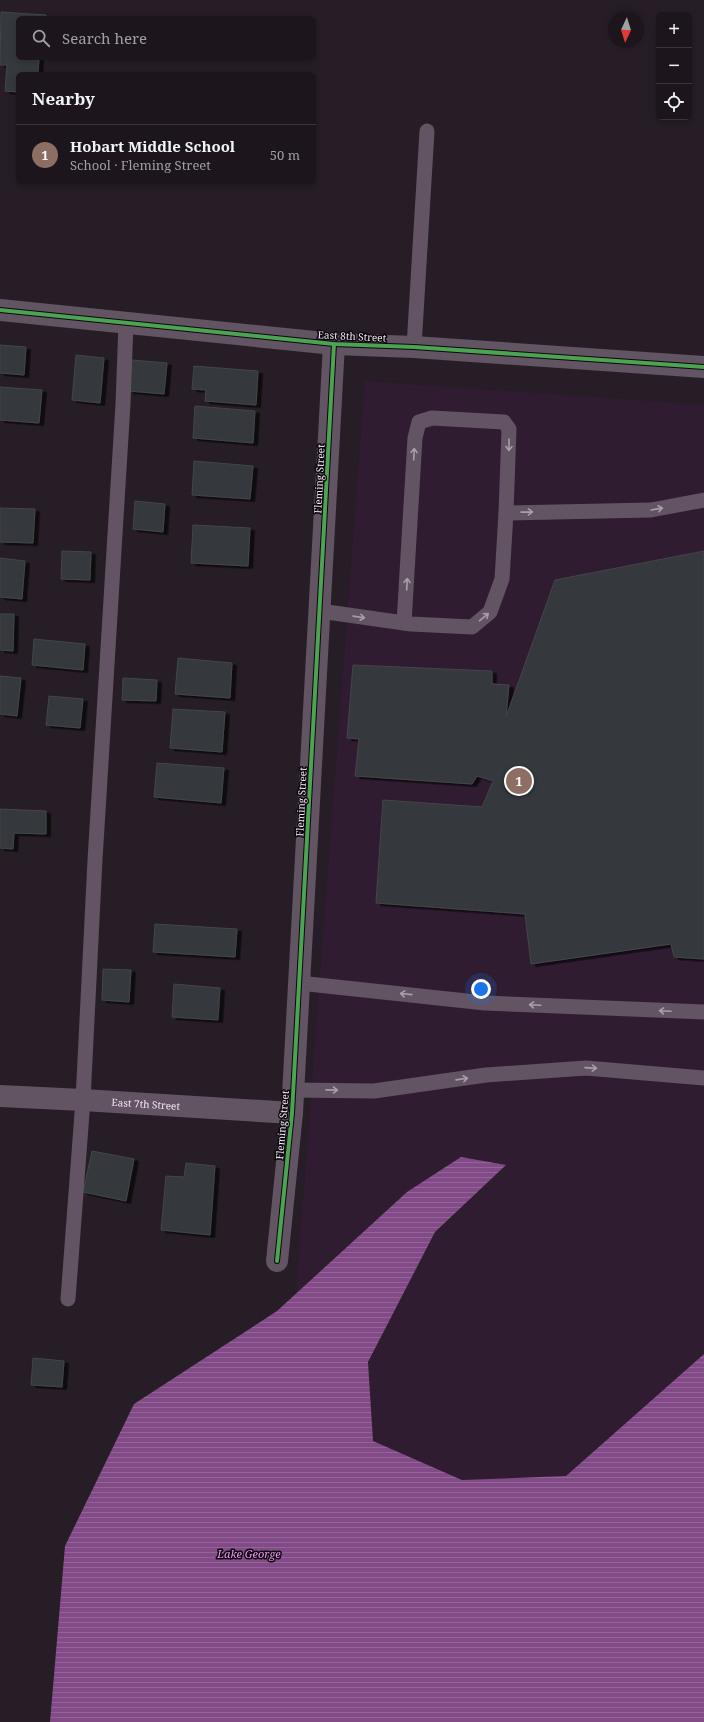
<!DOCTYPE html>
<html lang="en">
<head>
<meta charset="utf-8">
<style>
	:root { --surface:#1c161c; --page:#292329; --text:#f1f3f6; --muted:#a09fa3; --line:#3a353b; --accent:#2563eb }
	body { margin:0; font-family:"Noto Serif",serif; background:var(--page); color:var(--text) }
	.controls { position:absolute; right:12px; top:12px; display:grid; overflow:hidden; border-radius:6px; box-shadow:0 2px 6px #0003 }
	.controls button { width:36px; height:36px; display:grid; place-items:center; padding:0; border:0; border-bottom:1px solid var(--line); background:var(--surface); color:var(--text); font:20px sans-serif }
	.compass { position:absolute; left:608px; top:12px; width:36px; height:36px; border-radius:50%; background:var(--surface); box-shadow:0 2px 6px #0003; rotate:184deg }
	.you { position:absolute; left:481px; top:989px; width:14px; height:14px; margin:-10px; border:3px solid #fff; border-radius:50%; background:#1a73e8; box-shadow:0 0 0 6px #1a73e833 }
	.badge { display:grid; place-items:center; width:26px; height:26px; border-radius:50%; background:var(--accent); color:#fff; font-size:13px; font-weight:700 }
	.pin { position:absolute; translate:-50% -50%; border:2px solid #fff; box-shadow:0 1px 4px #0006 }
	.list { margin:0; padding:0; list-style:none }
	h2 { display:flex; justify-content:space-between; align-items:center; height:52px; margin:0; padding:0 16px; font-size:17px }
	h2 small { font-size:13px; font-weight:400; color:var(--muted) }
	.list li { display:grid; grid-template-columns:26px 1fr auto; gap:12px; align-items:center; box-sizing:border-box; height:60px; padding:0 16px; border-top:1px solid var(--line) }
	.list b { display:block; font-size:15px; white-space:nowrap }
	.list p { margin:0; font-size:13px; white-space:nowrap; color:var(--muted) }
	.list em { font-size:13px; font-style:normal; color:var(--muted) }
	.icon { flex:none; width:22px; height:22px; fill:none; stroke:currentColor; stroke-width:2; stroke-linecap:round; stroke-linejoin:round }
	.map { position:relative; flex:none; width:704px; height:1722px; overflow:hidden }
	.search { position:absolute; background:var(--surface); box-shadow:0 2px 6px #0003; left:16px; top:16px; width:300px; height:44px; display:flex; align-items:center; gap:10px; box-sizing:border-box; padding:0 14px; border-radius:6px; color:var(--muted); font-size:15px }
	.panel { position:absolute; background:var(--surface); box-shadow:0 2px 6px #0003; left:16px; top:72px; width:300px; height:112px; border-radius:6px }
	.map>svg:first-child { display:block }
</style>
</head>
<body>
<div class="map">
<svg width="704" height="1722" viewBox="0 0 704 1722">
	<defs>
		<pattern id="water-rules" width="6" height="5" patternUnits="userSpaceOnUse"><rect width="6" height="5" fill="#824a86"/><path d="M0 2.5h6" fill="none" stroke="#946498"/></pattern>
		<filter id="shadow"><feDropShadow dx="4.5" dy="2.5" stdDeviation="0" flood-color="#0009"/></filter>
	</defs>
	<rect width="100%" height="100%" fill="#261d26"/>
	<path fill="#301c30" d="M 365,381 L 704,405 L 704,1354 L 566,1476 L 462,1480 L 373,1441 L 368,1362 L 435,1232 L 506,1166 L 407,1192 L 296,1294 Z"/>
	<path fill="url(#water-rules)" d="M 461,1157 L 506,1165 L 435,1232 L 368,1362 L 373,1441 L 462,1480 L 566,1476 L 704,1354 L 704,1722 L 50,1722 L 65,1546 L 134,1404 L 277,1311 L 407,1192 Z"/>
	<g fill="#34373c" stroke="#434649" filter="url(#shadow)">
		<path d="M 1,12 L 46,15 L 46,18 L 18,18 L 18,58 L 39,58 L 38,74 L 18,74 L 18,92 L 5,91 L 7,65 L 0,65 Z"/>
		<path d="M 0,345 L 26,347 L 24,375 L 0,373 Z"/>
		<path d="M 76,355 L 104,358 L 100,403 L 72,400 Z"/>
		<path d="M 132,360 L 167,363 L 164,394 L 129,391 Z"/>
		<path d="M 194,366 L 258,371 L 256,405 L 205,401 L 206,390 L 192,389 Z"/>
		<path d="M 0,387 L 42,390 L 39,423 L 0,420 Z"/>
		<path d="M 195,406 L 255,411 L 253,443 L 193,438 Z"/>
		<path d="M 194,461 L 253,466 L 250,499 L 192,495 Z"/>
		<path d="M 135,501 L 165,504 L 163,532 L 133,529 Z"/>
		<path d="M 0,508 L 35,509 L 33,543 L 0,542 Z"/>
		<path d="M 193,525 L 250,528 L 248,566 L 191,563 Z"/>
		<path d="M 62,551 L 91,552 L 90,580 L 61,579 Z"/>
		<path d="M 704,551 L 704,959 L 674,957 L 671,944 L 531,964 L 525,914 L 376,903 L 383,800 L 482,807 L 493,781 L 477,776 L 472,784 L 355,776 L 359,739 L 347,738 L 353,665 L 492,671 L 492,684 L 509,685 L 506,717 L 555,580 Z"/>
		<path d="M 0,558 L 25,561 L 22,599 L 0,597 Z"/>
		<path d="M 0,614 L 14,614 L 13,651 L 0,650 Z"/>
		<path d="M 34,639 L 85,644 L 83,670 L 32,665 Z"/>
		<path d="M 178,658 L 232,663 L 230,698 L 175,694 Z"/>
		<path d="M 0,676 L 21,678 L 17,716 L 0,714 Z"/>
		<path d="M 123,678 L 157,680 L 156,701 L 122,700 Z"/>
		<path d="M 49,696 L 83,699 L 80,728 L 46,725 Z"/>
		<path d="M 173,709 L 225,712 L 222,752 L 170,748 Z"/>
		<path d="M 157,763 L 224,768 L 221,803 L 154,797 Z"/>
		<path d="M 0,809 L 46,811 L 46,834 L 14,833 L 13,849 L 0,848 Z"/>
		<path d="M 155,924 L 237,929 L 235,957 L 153,952 Z"/>
		<path d="M 103,969 L 131,970 L 129,1002 L 102,1000 Z"/>
		<path d="M 174,984 L 220,988 L 218,1020 L 172,1017 Z"/>
		<path d="M 92,1151 L 134,1159 L 126,1201 L 83,1192 Z"/>
		<path d="M 186,1163 L 215,1166 L 210,1235 L 161,1230 L 166,1176 L 184,1177 Z"/>
		<path d="M 33,1358 L 64,1361 L 62,1387 L 31,1385 Z"/>
	</g>
	<g fill="none" stroke-linecap="round" stroke-linejoin="round">
		<g stroke="#625462" stroke-width="15">
			<path d="M 414,347 L 427,131"/>
			<path d="M 320,611 L 411,624 L 472,627 L 490,612 L 502,579 L 506,513 L 651,510 L 704,500"/>
			<path d="M 404,623 L 415,438 L 419,422 L 432,418 L 504,422 L 509,429 L 506,513"/>
			<path d="M 299,983 L 485,1003 L 704,1012"/>
			<path d="M 293,1090 L 374,1091 L 486,1075 L 586,1068 L 704,1078"/>
			<path d="M 68,1299 L 83,1100 L 95,860 L 123,404 L 126,323"/>
		</g>
		<g stroke="#625462" stroke-width="22">
			<path d="M 0,310 L 334,344 L 414,347 L 704,367"/>
			<path id="s1" d="M 0,1096 L 83,1100 L 292,1113"/>
			<path d="M 277,1261 L 292,1113 L 334,344"/>
		</g>
		<defs>
			<g id="cycleway">
				<path d="M 0,310 L 334,344 L 414,347 L 704,367"/>
				<path d="M 277,1261 L 292,1113 L 334,344"/>
			</g>
		</defs>
		<use href="#cycleway" stroke="#0d070e" stroke-width="6"/>
		<use href="#cycleway" stroke="#4ca352" stroke-width="4"/>
	</g>
	<defs><path id="oneway-shaft" d="M-6 0H5M1.5-3L5.5 0L1.5 3" fill="none" stroke-width="1.6" stroke-linecap="round" stroke-linejoin="round"/></defs>
	<g stroke="#aa9eaa">
		<use href="#oneway-shaft" transform="translate(509 445) rotate(91)"/>
		<use href="#oneway-shaft" transform="translate(414 454) rotate(-87)"/>
		<use href="#oneway-shaft" transform="translate(657 509) rotate(-10)"/>
		<use href="#oneway-shaft" transform="translate(527 512) rotate(-1)"/>
		<use href="#oneway-shaft" transform="translate(407 584) rotate(-87)"/>
		<use href="#oneway-shaft" transform="translate(359 617) rotate(8)"/>
		<use href="#oneway-shaft" transform="translate(484 617) rotate(-39)"/>
		<use href="#oneway-shaft" transform="translate(406 994) rotate(-174)"/>
		<use href="#oneway-shaft" transform="translate(535 1005) rotate(-177)"/>
		<use href="#oneway-shaft" transform="translate(665 1011) rotate(-177)"/>
		<use href="#oneway-shaft" transform="translate(591 1068) rotate(4)"/>
		<use href="#oneway-shaft" transform="translate(462 1079) rotate(-8)"/>
		<use href="#oneway-shaft" transform="translate(332 1090) rotate(1)"/>
	</g>
	<g text-anchor="middle" stroke-width="3" stroke-linejoin="round" paint-order="stroke">
		<g font-size="10" fill="#f3e7f3" stroke="#0d070e">
			<text transform="translate(352 336) rotate(3)" y="4">East 8th Street</text>
			<text transform="translate(319 479) rotate(-87)" y="4">Fleming Street</text>
			<text transform="translate(301 802) rotate(-87)" y="4">Fleming Street</text>
			<text dy="4" stroke="none"><textPath href="#s1" startOffset="146">East 7th Street</textPath></text>
			<text transform="translate(282 1125) rotate(-85)" y="4">Fleming Street</text>
		</g>
		<g font-size="11" font-style="italic" fill="#ee9af3" stroke="#0d070e">
			<text x="249" y="1558">Lake George</text>
		</g>
	</g>
</svg>
<div class="controls">
<button>+</button>
<button>−</button>
<button><svg class="icon" aria-label="locate" viewBox="0 0 24 24"><circle cx="12" cy="12" r="6"/><path d="M12 2v4M12 18v4M2 12h4M18 12h4"/></svg></button>
</div>
<svg class="compass" viewBox="-18 -18 36 36"><path d="M0-13l5 13h-10z" fill="#e53935"/><path d="M0 13l5-13h-10z" fill="#a09fa3"/></svg>
<div class="you"></div>
<div class="pin badge" style="left:519px;top:781px;background:#8d6e63">1</div>
<div class="search"><svg class="icon" aria-label="search" viewBox="0 0 24 24"><circle cx="10" cy="10" r="6"/><path d="M15 15l6 6"/></svg>Search here</div>
<section class="panel">
<h2>Nearby<small></small></h2>
<ul class="list">
<li><span class="badge" style="background:#8d6e63">1</span><div><b>Hobart Middle School</b><p>School · Fleming Street</p></div><em>50 m</em></li>
</ul>
</section>
</div>
</body>
</html>
